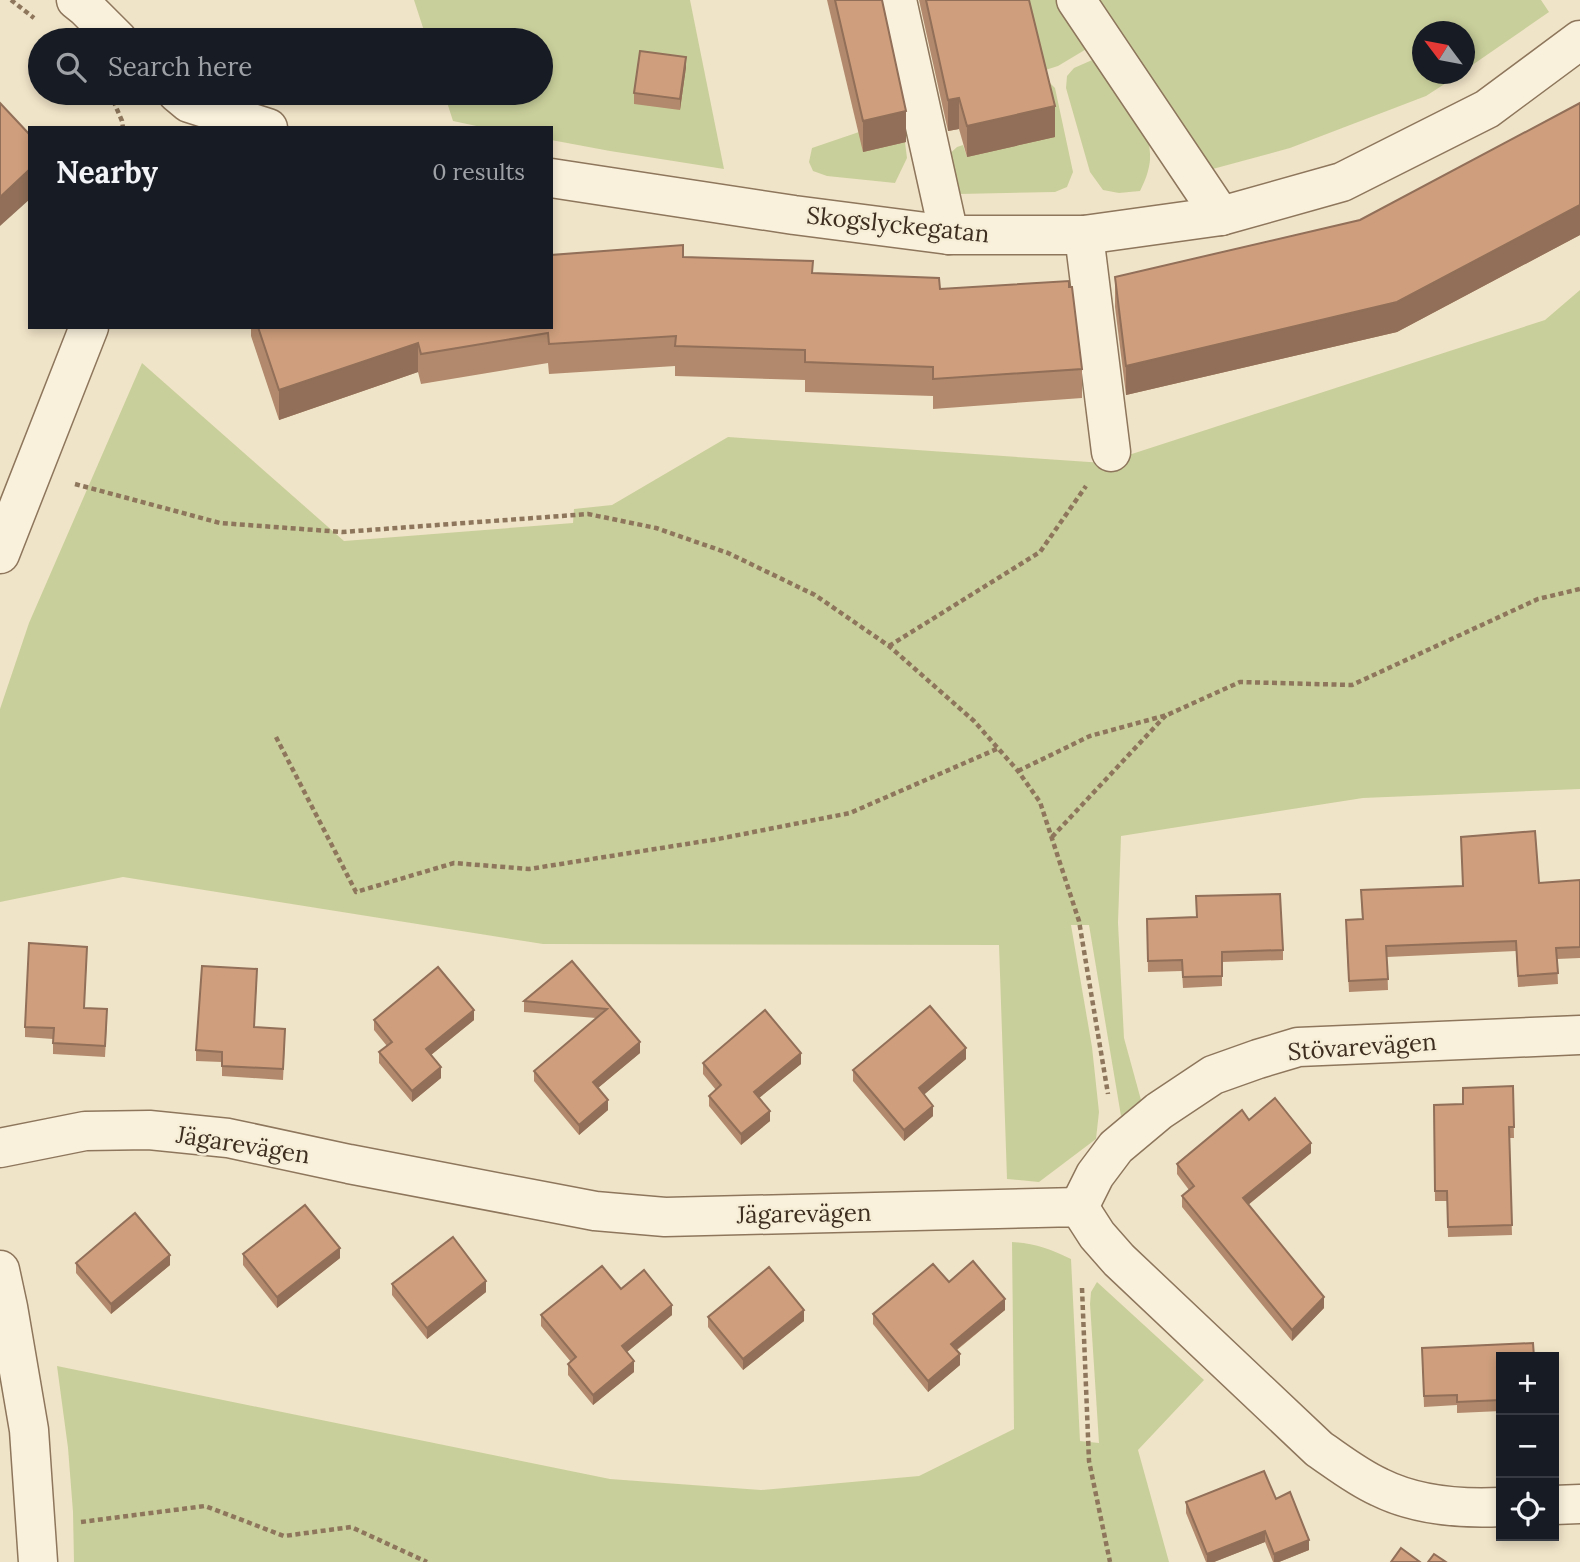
<!DOCTYPE html>
<html lang="en">
<head>
<meta charset="utf-8">
<style>
	:root { --surface:#171b24; --page:#242831; --text:#f1f3f6; --muted:#9ea1a6; --line:#363941 }
	body { margin:0; font-family:Lora,serif; background:var(--page); color:var(--text) }
	.controls { position:absolute; right:21px; bottom:21px; display:grid; overflow:hidden; border-radius:0px; box-shadow:0 4px 10px #0003 }
	.controls button { width:63px; height:63px; display:grid; place-items:center; padding:0; border:0; border-bottom:2px solid var(--line); background:var(--surface); color:var(--text); font:35px sans-serif }
	.compass { position:absolute; left:1412px; top:21px; width:63px; height:63px; border-radius:50%; background:var(--surface); box-shadow:0 4px 10px #0003; rotate:302deg }
	.list { margin:0; padding:0; list-style:none }
	h2 { display:flex; justify-content:space-between; align-items:center; height:91px; margin:0; padding:0 28px; font-size:30px }
	h2 small { font-size:23px; font-weight:400; color:var(--muted) }
	.icon { flex:none; width:38px; height:38px; fill:none; stroke:currentColor; stroke-width:2; stroke-linecap:round; stroke-linejoin:round }
	.map { position:relative; flex:none; width:1580px; height:1562px; overflow:hidden }
	.search { position:absolute; background:var(--surface); box-shadow:0 4px 10px #0003; left:28px; top:28px; width:525px; height:77px; display:flex; align-items:center; gap:18px; box-sizing:border-box; padding:0 24px; border-radius:38px; color:var(--muted); font-size:26px }
	.panel { position:absolute; background:var(--surface); box-shadow:0 4px 10px #0003; left:28px; top:126px; width:525px; height:203px; border-radius:0px }
	.map>svg:first-child { display:block }
</style>
</head>
<body>
<div class="map">
<svg width="1580" height="1562" viewBox="0 0 1580 1562">
	<rect width="100%" height="100%" fill="#f0e4c8"/>
	<g fill="#c9cf9b">
		<path d="M 414,0 L 690,0 L 724,169 L 610,151 L 551,140 L 551,128 L 486,128 L 453,121 L 444,93 L 541,93 L 541,40 L 427,40 Z"/>
		<path d="M 1022,0 L 1072,0 L 1093,45 L 1058,66 L 1039,72 Z"/>
		<path d="M 1095,0 L 1541,0 L 1549,12 L 1465,70 L 1464,32 L 1422,32 L 1422,74 L 1460,74 L 1426,96 L 1290,148 L 1209,170 Z"/>
		<path d="M 1108,53 C 1122,81 1153,129 1150,160 C 1149,171 1145,181 1140,191 L 1119,193 L 1103,190 L 1090,172 L 1066,88 L 1067,76 L 1074,68 Z"/>
		<path d="M 1050,83 L 1055,88 L 1073,172 L 1067,187 L 1055,192 L 959,194 L 943,160 L 957,147 L 963,145 L 967,157 L 1042,85 Z"/>
		<path d="M 859,132 L 905,142 L 907,158 L 895,183 L 827,176 L 813,171 L 809,162 L 812,148 Z"/>
		<path d="M 1580,290 L 1580,789 L 1363,798 L 1121,836 L 1118,923 L 1124,1038 L 1141,1100 L 1121,1116 L 1089,925 L 1071,925 L 1092,1047 L 1099,1112 L 1096,1139 L 1039,1182 L 1007,1179 L 999,945 L 543,944 L 123,877 L 0,902 L 0,709 L 29,623 L 142,363 L 344,541 L 573,523 L 574,509 L 612,505 L 728,437 L 1104,463 L 1545,320 Z"/>
		<path d="M 1012,1242 C 1034,1243 1051,1249 1071,1259 L 1080,1441 L 1099,1443 L 1090,1304 L 1091,1292 L 1097,1282 L 1204,1380 L 1138,1450 L 1169,1562 L 74,1562 L 73,1512 L 68,1448 L 57,1366 L 610,1479 L 761,1490 L 919,1476 L 1014,1429 Z"/>
	</g>
	<g fill="none" stroke-linecap="round" stroke-linejoin="round">
		<defs>
			<g id="minor">
				<path d="M 76,0 L 86,8 L 118,40"/>
				<path d="M 897,0 L 949,235"/>
				<path d="M 1076,0 L 1221,216"/>
				<path d="M 177,93 L 189,103 L 268,128"/>
				<path d="M 551,178 L 794,215 L 949,235 L 1084,235 L 1221,216 L 1342,182 L 1487,109 L 1580,40"/>
				<path d="M 1084,235 L 1111,452"/>
				<path d="M 0,554 L 89,327"/>
				<path d="M 0,1148 L 85,1131 L 149,1130 L 228,1138 L 349,1164 L 595,1211 L 665,1217 L 1079,1207 L 1097,1235 L 1119,1260 L 1319,1449 C 1338,1462 1357,1477 1379,1487 C 1417,1506 1460,1509 1501,1507"/>
				<path d="M 1079,1207 L 1095,1175 L 1116,1147 L 1159,1111 L 1213,1075 L 1258,1059 L 1298,1047 L 1580,1035"/>
				<path d="M 0,1270 L 8,1307 L 29,1430 L 38,1562"/>
				<path d="M 1554,1505 L 1580,1504"/>
			</g>
		</defs>
		<use href="#minor" stroke="#8d765c" stroke-width="41"/>
		<g stroke="#8d765c" stroke-width="4.5" stroke-dasharray="5 3.5" stroke-linecap="butt">
			<path d="M 11,0 L 34,18"/>
			<path d="M 110,93 L 122,121 L 123,128"/>
			<path d="M 75,484 L 220,523 L 342,532 L 588,514 L 656,528 L 728,553 L 815,595 L 889,646 L 974,721 L 1018,771 L 1040,802 L 1079,921 L 1108,1094"/>
			<path d="M 889,646 L 1040,552 L 1086,486"/>
			<path d="M 276,737 L 356,892 L 454,863 L 529,869 L 718,839 L 850,813 L 999,748"/>
			<path d="M 1018,771 L 1090,736 L 1167,715 L 1240,682 L 1352,685 L 1538,599 L 1580,589"/>
			<path d="M 1052,837 L 1166,715"/>
			<path d="M 1082,1288 L 1089,1461 L 1110,1562"/>
			<path d="M 81,1522 L 205,1506 L 284,1536 L 351,1527 L 427,1562"/>
		</g>
		<use href="#minor" stroke="#faf1dc" stroke-width="38"/>
	</g>
	<g fill="#b2896c">
		<path d="M 827,0 L 882,0 L 906,142 L 863,152 Z"/>
		<path d="M 919,0 L 1029,0 L 1055,137 L 967,157 L 959,129 L 948,131 Z"/>
		<path d="M 686,67 L 680,110 L 634,104 L 634,93 Z"/>
		<path d="M 1580,103 L 1580,235 L 1397,332 L 1126,395 L 1115,307 L 1115,277 L 1360,220 Z"/>
		<path d="M 683,257 L 940,289 L 1069,287 L 1082,369 L 1082,398 L 933,409 L 933,396 L 805,392 L 805,380 L 675,376 L 675,366 L 549,374 L 548,363 L 421,384 L 418,372 L 279,420 L 251,336 L 251,327 L 551,327 Z"/>
		<path d="M 1580,880 L 1580,958 L 1557,959 L 1558,984 L 1518,987 L 1516,951 L 1387,957 L 1388,990 L 1349,992 L 1346,930 L 1362,919 L 1361,890 L 1539,883 Z"/>
		<path d="M 1147,919 L 1283,950 L 1283,960 L 1222,962 L 1222,986 L 1183,988 L 1182,971 L 1148,972 Z"/>
		<path d="M 87,957 L 84,1008 L 107,1019 L 105,1057 L 53,1054 L 53,1039 L 25,1037 L 25,1027 Z"/>
		<path d="M 572,961 L 640,1053 L 598,1088 L 608,1110 L 579,1135 L 534,1081 L 534,1071 L 596,1018 L 524,1012 L 524,1001 Z"/>
		<path d="M 257,980 L 254,1027 L 285,1039 L 283,1080 L 222,1076 L 222,1062 L 196,1061 L 196,1050 Z"/>
		<path d="M 374,1020 L 474,1020 L 431,1055 L 441,1078 L 412,1102 L 379,1063 L 379,1052 L 387,1046 L 374,1030 Z"/>
		<path d="M 966,1059 L 924,1094 L 933,1116 L 904,1141 L 853,1081 L 853,1070 Z"/>
		<path d="M 703,1063 L 801,1064 L 759,1098 L 770,1121 L 741,1145 L 709,1106 L 709,1096 L 716,1090 L 703,1074 Z"/>
		<path d="M 1513,1086 L 1514,1138 L 1509,1138 L 1512,1235 L 1448,1237 L 1447,1201 L 1435,1201 L 1434,1105 L 1463,1104 Z"/>
		<path d="M 1249,1120 L 1311,1153 L 1248,1205 L 1324,1308 L 1292,1341 L 1182,1207 L 1182,1196 L 1189,1190 L 1177,1174 L 1177,1164 Z"/>
		<path d="M 243,1254 L 340,1258 L 277,1308 L 243,1265 Z"/>
		<path d="M 76,1263 L 170,1265 L 111,1314 L 76,1273 Z"/>
		<path d="M 949,1282 L 1005,1310 L 957,1350 L 960,1365 L 928,1392 L 873,1324 L 873,1314 Z"/>
		<path d="M 392,1284 L 486,1292 L 427,1339 L 392,1295 Z"/>
		<path d="M 621,1289 L 672,1315 L 627,1352 L 634,1372 L 593,1405 L 568,1375 L 568,1364 L 571,1362 L 541,1326 L 541,1315 Z"/>
		<path d="M 708,1317 L 804,1321 L 743,1370 L 708,1327 Z"/>
		<path d="M 1422,1348 L 1501,1357 L 1501,1411 L 1457,1413 L 1457,1405 L 1424,1407 Z"/>
		<path d="M 1186,1502 L 1309,1550 L 1279,1562 L 1273,1562 L 1265,1542 L 1214,1562 L 1206,1562 L 1186,1513 Z"/>
	</g>
	<g fill="#916f58">
		<path d="M 686,57 L 686,67 L 680,110 L 680,99 Z"/>
		<path d="M 959,98 L 959,129 L 948,131 L 948,100 Z"/>
		<path d="M 1055,106 L 1055,137 L 967,157 L 967,126 Z"/>
		<path d="M 906,111 L 906,142 L 863,152 L 863,121 Z"/>
		<path d="M 30,169 L 30,199 L 0,226 L 0,197 Z"/>
		<path d="M 1580,205 L 1580,235 L 1397,332 L 1126,395 L 1126,366 Z"/>
		<path d="M 418,343 L 418,372 L 279,420 L 279,390 Z"/>
		<path d="M 474,1010 L 474,1020 L 426,1059 L 426,1049 Z"/>
		<path d="M 640,1042 L 640,1053 L 593,1092 L 593,1082 Z"/>
		<path d="M 966,1048 L 966,1059 L 919,1099 L 919,1088 Z"/>
		<path d="M 801,1053 L 801,1064 L 754,1102 L 754,1092 Z"/>
		<path d="M 441,1067 L 441,1078 L 412,1102 L 412,1091 Z"/>
		<path d="M 608,1100 L 608,1110 L 579,1135 L 579,1125 Z"/>
		<path d="M 933,1106 L 933,1116 L 904,1141 L 904,1130 Z"/>
		<path d="M 770,1111 L 770,1121 L 741,1145 L 741,1134 Z"/>
		<path d="M 1311,1143 L 1311,1153 L 1243,1209 L 1243,1198 Z"/>
		<path d="M 340,1248 L 340,1258 L 277,1308 L 277,1297 Z"/>
		<path d="M 170,1255 L 170,1265 L 111,1314 L 111,1304 Z"/>
		<path d="M 486,1281 L 486,1292 L 427,1339 L 427,1328 Z"/>
		<path d="M 1324,1297 L 1324,1308 L 1292,1341 L 1292,1330 Z"/>
		<path d="M 1005,1299 L 1005,1310 L 951,1354 L 951,1344 Z"/>
		<path d="M 672,1305 L 672,1315 L 622,1356 L 622,1346 Z"/>
		<path d="M 804,1310 L 804,1321 L 743,1370 L 743,1359 Z"/>
		<path d="M 960,1354 L 960,1365 L 928,1392 L 928,1381 Z"/>
		<path d="M 634,1361 L 634,1372 L 593,1405 L 593,1395 Z"/>
		<path d="M 1265,1531 L 1265,1542 L 1214,1562 L 1207,1562 L 1207,1554 Z"/>
		<path d="M 1309,1540 L 1309,1550 L 1279,1562 L 1274,1562 L 1274,1554 Z"/>
	</g>
	<g fill="#cf9f7d" stroke="#916f58" stroke-width="2">
		<path d="M 835,0 L 882,0 L 906,111 L 863,121 Z"/>
		<path d="M 926,0 L 1029,0 L 1055,106 L 967,126 L 959,98 L 948,100 Z"/>
		<path d="M 640,51 L 686,57 L 680,99 L 634,93 Z"/>
		<path d="M 0,103 L 30,135 L 30,169 L 0,197 Z"/>
		<path d="M 1580,103 L 1580,205 L 1397,302 L 1126,366 L 1115,277 L 1360,220 Z"/>
		<path d="M 683,245 L 683,257 L 813,261 L 812,273 L 939,278 L 940,289 L 1069,281 L 1069,287 L 1072,287 L 1082,369 L 933,379 L 933,367 L 805,362 L 805,350 L 675,346 L 676,336 L 549,344 L 548,333 L 421,354 L 418,343 L 279,390 L 258,327 L 551,327 L 551,255 Z"/>
		<path d="M 1535,831 L 1539,883 L 1580,880 L 1580,947 L 1556,948 L 1558,973 L 1518,976 L 1516,941 L 1386,946 L 1388,979 L 1349,981 L 1346,920 L 1363,919 L 1361,890 L 1463,886 L 1461,837 Z"/>
		<path d="M 1280,894 L 1283,950 L 1222,952 L 1222,976 L 1183,977 L 1182,960 L 1148,961 L 1147,919 L 1197,917 L 1196,896 Z"/>
		<path d="M 29,943 L 87,947 L 84,1008 L 107,1009 L 105,1046 L 53,1043 L 54,1028 L 25,1027 Z"/>
		<path d="M 572,961 L 640,1042 L 593,1082 L 608,1100 L 579,1125 L 534,1071 L 607,1009 L 524,1001 Z"/>
		<path d="M 202,966 L 257,969 L 254,1027 L 285,1029 L 283,1069 L 222,1066 L 222,1052 L 196,1050 Z"/>
		<path d="M 438,967 L 474,1010 L 426,1049 L 441,1067 L 412,1091 L 379,1052 L 392,1042 L 374,1020 Z"/>
		<path d="M 930,1006 L 966,1048 L 919,1088 L 933,1106 L 904,1130 L 853,1070 Z"/>
		<path d="M 765,1010 L 801,1053 L 754,1092 L 770,1111 L 741,1134 L 709,1096 L 721,1085 L 703,1063 Z"/>
		<path d="M 1513,1086 L 1514,1127 L 1509,1127 L 1512,1225 L 1448,1227 L 1447,1191 L 1435,1191 L 1434,1105 L 1463,1104 L 1463,1088 Z"/>
		<path d="M 1275,1098 L 1311,1143 L 1243,1198 L 1324,1297 L 1292,1330 L 1182,1196 L 1194,1186 L 1177,1164 L 1242,1110 L 1249,1120 Z"/>
		<path d="M 305,1205 L 340,1248 L 277,1297 L 243,1254 Z"/>
		<path d="M 135,1213 L 170,1255 L 111,1304 L 76,1263 Z"/>
		<path d="M 453,1237 L 486,1281 L 427,1328 L 392,1284 Z"/>
		<path d="M 973,1261 L 1005,1299 L 951,1344 L 960,1354 L 928,1381 L 873,1314 L 933,1264 L 949,1282 Z"/>
		<path d="M 602,1266 L 621,1289 L 644,1270 L 672,1305 L 622,1346 L 634,1361 L 593,1395 L 568,1364 L 576,1357 L 541,1315 Z"/>
		<path d="M 769,1267 L 804,1310 L 743,1359 L 708,1317 Z"/>
		<path d="M 1533,1343 L 1534,1357 L 1501,1357 L 1501,1400 L 1457,1402 L 1457,1395 L 1424,1396 L 1422,1348 Z"/>
		<path d="M 1264,1471 L 1276,1499 L 1290,1492 L 1309,1540 L 1274,1554 L 1265,1531 L 1207,1554 L 1186,1502 Z"/>
		<path d="M 1401,1548 L 1420,1562 L 1391,1562 Z"/>
		<path d="M 1434,1554 L 1446,1562 L 1428,1562 Z"/>
	</g>
	<g text-anchor="middle" stroke-width="5" stroke-linejoin="round" paint-order="stroke">
		<g font-size="24" fill="#3d2e20" stroke="#f7eed8">
			<text transform="translate(898 225) rotate(6)" y="8">Skogslyckegatan</text>
			<text transform="translate(1362 1047) rotate(-4)" y="8">Stövarevägen</text>
			<text transform="translate(243 1145) rotate(9)" y="8">Jägarevägen</text>
			<text transform="translate(804 1214) rotate(-1)" y="8">Jägarevägen</text>
		</g>
	</g>
</svg>
<div class="controls">
<button>+</button>
<button>−</button>
<button><svg class="icon" aria-label="locate" viewBox="0 0 24 24"><circle cx="12" cy="12" r="6"/><path d="M12 2v4M12 18v4M2 12h4M18 12h4"/></svg></button>
</div>
<svg class="compass" viewBox="-18 -18 36 36"><path d="M0-13l5 13h-10z" fill="#e53935"/><path d="M0 13l5-13h-10z" fill="#9ea1a6"/></svg>
<div class="search"><svg class="icon" aria-label="search" viewBox="0 0 24 24"><circle cx="10" cy="10" r="6"/><path d="M15 15l6 6"/></svg>Search here</div>
<section class="panel">
<h2>Nearby<small>0 results</small></h2>
<ul class="list">
</ul>
</section>
</div>
</body>
</html>
